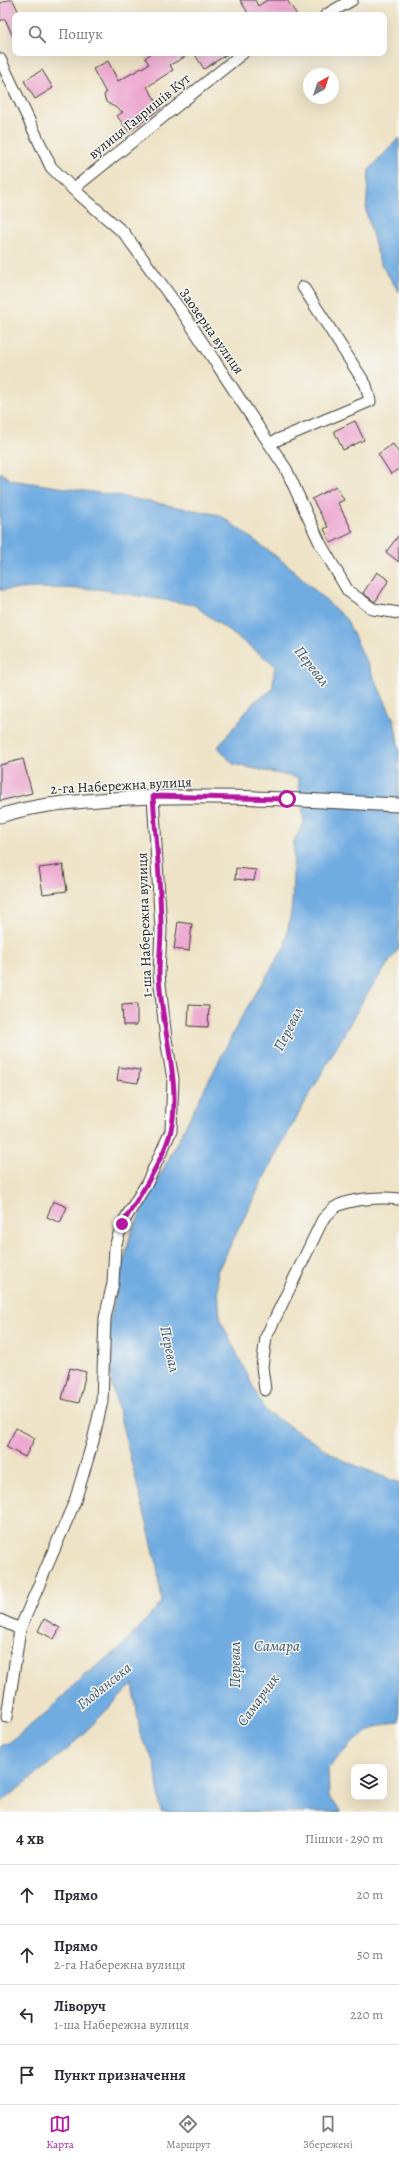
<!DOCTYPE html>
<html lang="uk">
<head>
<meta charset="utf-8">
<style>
	:root { --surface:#fff; --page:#f2f2f3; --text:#2b2b33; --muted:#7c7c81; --line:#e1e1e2; --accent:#b5179e }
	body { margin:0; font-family:Alegreya,serif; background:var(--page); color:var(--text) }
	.controls { position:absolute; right:12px; bottom:12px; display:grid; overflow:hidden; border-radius:8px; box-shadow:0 4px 16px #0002 }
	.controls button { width:36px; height:36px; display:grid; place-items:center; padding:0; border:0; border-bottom:1px solid var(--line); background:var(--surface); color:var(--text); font:20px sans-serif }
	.compass { position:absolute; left:303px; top:68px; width:36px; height:36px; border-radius:50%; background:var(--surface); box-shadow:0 4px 16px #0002; rotate:39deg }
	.stop { position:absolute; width:12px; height:12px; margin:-9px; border:3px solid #b5179e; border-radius:50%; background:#fff }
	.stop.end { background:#b5179e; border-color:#fff; box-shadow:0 1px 4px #0008 }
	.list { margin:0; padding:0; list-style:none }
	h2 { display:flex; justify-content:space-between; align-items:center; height:52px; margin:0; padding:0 16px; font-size:17px }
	h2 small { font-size:13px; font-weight:400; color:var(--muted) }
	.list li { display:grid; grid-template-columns:26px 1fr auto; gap:12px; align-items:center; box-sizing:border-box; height:60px; padding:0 16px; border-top:1px solid var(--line) }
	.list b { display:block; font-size:15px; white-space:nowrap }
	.list p { margin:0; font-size:13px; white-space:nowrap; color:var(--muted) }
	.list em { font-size:13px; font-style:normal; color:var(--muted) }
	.icon { flex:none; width:22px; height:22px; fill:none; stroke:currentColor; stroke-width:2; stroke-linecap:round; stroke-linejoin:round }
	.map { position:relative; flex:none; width:399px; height:1812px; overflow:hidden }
	.search { position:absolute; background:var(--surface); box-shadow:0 4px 16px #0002; left:12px; right:12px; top:12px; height:44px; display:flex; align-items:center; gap:10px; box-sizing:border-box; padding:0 14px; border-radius:8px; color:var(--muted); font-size:15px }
	.sheet { height:292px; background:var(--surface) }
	nav { display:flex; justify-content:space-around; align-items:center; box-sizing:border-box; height:56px; border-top:1px solid var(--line); background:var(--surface); font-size:11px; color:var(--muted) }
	nav a { display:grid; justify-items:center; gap:2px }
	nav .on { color:var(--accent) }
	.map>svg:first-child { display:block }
</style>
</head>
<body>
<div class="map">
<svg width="399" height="1812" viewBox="0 0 399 1812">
	<rect width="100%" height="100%" fill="#f6f6f2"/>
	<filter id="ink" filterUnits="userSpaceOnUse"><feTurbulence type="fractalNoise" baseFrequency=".025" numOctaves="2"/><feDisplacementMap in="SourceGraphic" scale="8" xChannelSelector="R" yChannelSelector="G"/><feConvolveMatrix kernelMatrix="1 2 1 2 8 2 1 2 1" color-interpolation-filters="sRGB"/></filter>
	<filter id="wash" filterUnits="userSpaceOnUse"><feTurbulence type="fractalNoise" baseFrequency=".012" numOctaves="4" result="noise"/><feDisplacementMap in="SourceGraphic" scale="16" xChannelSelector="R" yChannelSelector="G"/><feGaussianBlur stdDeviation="0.9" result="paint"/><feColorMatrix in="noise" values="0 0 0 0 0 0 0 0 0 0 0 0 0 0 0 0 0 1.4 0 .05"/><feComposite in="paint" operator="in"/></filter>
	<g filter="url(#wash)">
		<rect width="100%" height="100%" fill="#eee3c6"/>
		<g fill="#71ace1" stroke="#46647e">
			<path d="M 399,138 L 399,292 L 380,263 L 366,211 L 369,170 Z"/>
			<path d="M 0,472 L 11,480 L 119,496 L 220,515 L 289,566 L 346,619 L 394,720 L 399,750 L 399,948 L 365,997 L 277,1152 L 217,1272 L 220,1319 L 265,1411 L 342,1460 L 399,1483 L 399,1722 C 369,1723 347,1748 328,1768 L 329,1796 L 341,1812 L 161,1812 L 155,1764 L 140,1734 L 133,1684 L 69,1748 L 0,1803 L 0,1746 L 10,1742 L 48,1711 L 82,1677 L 121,1648 L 162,1602 L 156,1560 L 112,1385 L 107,1332 L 131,1232 L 242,1016 L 285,946 L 292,906 L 294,841 L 304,822 L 298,778 L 233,764 L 218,747 L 254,702 L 272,690 L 275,665 L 194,605 L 98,589 L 38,588 L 0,590 Z"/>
		</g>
		<g id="blocks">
			<g fill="#eda9d0">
				<path d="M 8,0 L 13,0 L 20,15 L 15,15 L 15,41 L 5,19 L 0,21 L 0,3 Z"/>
				<path d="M 240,0 L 255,0 L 258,6 L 267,0 L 287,0 L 297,15 L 244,15 L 248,13 Z"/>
				<path d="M 152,53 L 192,53 L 170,65 L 173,70 L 147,87 L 161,108 L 129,132 L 117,116 L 123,112 L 106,102 L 104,95 L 106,93 L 93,69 L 108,61 L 118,81 L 149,64 L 145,58 Z"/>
				<path d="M 194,53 L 229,53 L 204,69 Z"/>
				<path d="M 42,70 L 53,88 L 35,99 L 24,81 Z"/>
				<path d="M 355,421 L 364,440 L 343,450 L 334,431 Z"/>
				<path d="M 393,444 L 399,453 L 399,469 L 391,474 L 378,454 Z"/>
				<path d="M 336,486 L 344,500 L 338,503 L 353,532 L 331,543 L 324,529 L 328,527 L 312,499 Z"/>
				<path d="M 399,535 L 399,562 L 386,552 Z"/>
				<path d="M 377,572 L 389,580 L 375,602 L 363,593 Z"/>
				<path d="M 23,759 L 32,793 L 0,801 L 0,765 Z"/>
				<path d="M 63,865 L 67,891 L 43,894 L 39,868 Z"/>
				<path d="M 236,868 L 256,870 L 254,881 L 235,879 Z"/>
				<path d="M 178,922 L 192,924 L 189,951 L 174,949 Z"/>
				<path d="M 137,1004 L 137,1025 L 123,1025 L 122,1005 Z"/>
				<path d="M 189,1005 L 209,1006 L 208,1027 L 188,1026 Z"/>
				<path d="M 119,1067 L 140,1070 L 138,1083 L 117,1080 Z"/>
				<path d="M 53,1201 L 67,1207 L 60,1223 L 47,1217 Z"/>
				<path d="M 70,1368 L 86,1372 L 79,1403 L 62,1399 Z"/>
				<path d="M 16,1428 L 35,1438 L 25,1457 L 6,1447 Z"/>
				<path d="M 44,1619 L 60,1628 L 54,1639 L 38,1631 Z"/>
			</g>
		</g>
	</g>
	<g filter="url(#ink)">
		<use href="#blocks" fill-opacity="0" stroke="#3c3a36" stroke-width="1"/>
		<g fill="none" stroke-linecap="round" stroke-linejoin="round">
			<defs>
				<g id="minor">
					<path d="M 326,15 L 352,0"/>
					<path d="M 0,59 L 51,167 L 73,189 L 124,233 L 187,319 L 286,469 L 320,543 L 348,591 L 373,609 L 399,613"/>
					<path d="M 73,189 L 243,53"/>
					<path d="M 270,443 L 370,401 L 366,385 L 303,287"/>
					<path d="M 265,1390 L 262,1367 L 266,1337 L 323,1219 C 326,1216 330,1212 334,1208 C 348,1198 382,1197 399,1199"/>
					<path d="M 0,1620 L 20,1629"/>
					<path d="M 7,1717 L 20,1629 L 75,1501 L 93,1441 L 102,1401 L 105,1318 L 113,1283 L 115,1247 L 122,1224 L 147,1183 L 171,1131 L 173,1079 L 166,1039 L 159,975 L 161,929 L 153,796"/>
				</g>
				<path id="tertiary" d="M 0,816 C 36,804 73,802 111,799 C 207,793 303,800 399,805"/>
			</defs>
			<use href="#minor" stroke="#3c3a36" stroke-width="13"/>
			<use href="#tertiary" stroke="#3c3a36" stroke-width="15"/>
			<use href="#minor" stroke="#fff" stroke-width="11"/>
			<use href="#tertiary" stroke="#fff" stroke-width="13"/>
		</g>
	</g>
	<g fill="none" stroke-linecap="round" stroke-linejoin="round" filter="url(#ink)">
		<path stroke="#b5179e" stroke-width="5" d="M 122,1224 C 137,1201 165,1157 171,1130 C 182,1083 160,1023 159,974 C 159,959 161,944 161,929 C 161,885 156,840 153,796 L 287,799"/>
	</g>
	<g text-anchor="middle" stroke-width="3" stroke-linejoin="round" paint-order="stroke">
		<g font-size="14" fill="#1c1c1c" stroke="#f6f6f2">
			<text transform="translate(139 116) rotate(-39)" y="5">вулиця Гавришів Кут</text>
			<text transform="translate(212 331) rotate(55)" y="5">Заозерна вулиця</text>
			<text transform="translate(121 785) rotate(-3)" y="5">2-га Набережна вулиця</text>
			<text transform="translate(144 925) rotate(-92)" y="5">1-ша Набережна вулиця</text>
		</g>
		<g font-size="15" font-style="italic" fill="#3e566b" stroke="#f6f6f2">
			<text transform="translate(312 666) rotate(52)" y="5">Перевал</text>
			<text transform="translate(288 1029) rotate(-63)" y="5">Перевал</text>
			<text transform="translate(170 1349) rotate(78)" y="5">Перевал</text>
			<text x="277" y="1651">Самара</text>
			<text transform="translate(235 1665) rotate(-90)" y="5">Перевал</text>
			<text transform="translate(104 1686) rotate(-39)" y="5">Глодянська</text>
			<text transform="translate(258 1700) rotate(-54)" y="5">Самарчик</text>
		</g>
	</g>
</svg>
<div class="controls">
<button><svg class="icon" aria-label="layers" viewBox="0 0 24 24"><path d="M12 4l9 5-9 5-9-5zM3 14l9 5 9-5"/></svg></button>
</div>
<svg class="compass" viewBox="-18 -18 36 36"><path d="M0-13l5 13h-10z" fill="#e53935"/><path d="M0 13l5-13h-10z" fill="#7c7c81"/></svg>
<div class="stop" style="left:287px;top:799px"></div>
<div class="stop end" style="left:122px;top:1224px"></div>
<div class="search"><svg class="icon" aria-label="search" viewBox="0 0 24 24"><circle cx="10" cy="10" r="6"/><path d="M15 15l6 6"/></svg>Пошук</div>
</div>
<section class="sheet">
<h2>4 хв<small>Пішки · 290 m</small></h2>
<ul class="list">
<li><svg class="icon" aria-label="ahead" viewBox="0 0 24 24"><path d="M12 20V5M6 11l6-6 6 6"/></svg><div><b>Прямо</b></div><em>20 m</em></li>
<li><svg class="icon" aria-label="ahead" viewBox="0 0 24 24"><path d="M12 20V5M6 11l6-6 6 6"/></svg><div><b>Прямо</b><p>2-га Набережна вулиця</p></div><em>50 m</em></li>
<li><svg class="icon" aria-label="left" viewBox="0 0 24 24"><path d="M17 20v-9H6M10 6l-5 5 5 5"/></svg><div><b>Ліворуч</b><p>1-ша Набережна вулиця</p></div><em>220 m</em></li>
<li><svg class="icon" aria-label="arrive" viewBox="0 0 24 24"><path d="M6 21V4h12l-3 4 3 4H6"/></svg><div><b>Пункт призначення</b></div></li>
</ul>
</section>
<nav>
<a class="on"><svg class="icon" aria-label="map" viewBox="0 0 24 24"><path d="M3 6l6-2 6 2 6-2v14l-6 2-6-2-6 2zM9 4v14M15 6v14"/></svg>Карта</a>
<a><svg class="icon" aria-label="directions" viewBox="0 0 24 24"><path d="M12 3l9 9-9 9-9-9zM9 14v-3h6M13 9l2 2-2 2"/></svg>Маршрут</a>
<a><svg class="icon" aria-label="saved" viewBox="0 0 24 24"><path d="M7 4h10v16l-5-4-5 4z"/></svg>Збережені</a>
</nav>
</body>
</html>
